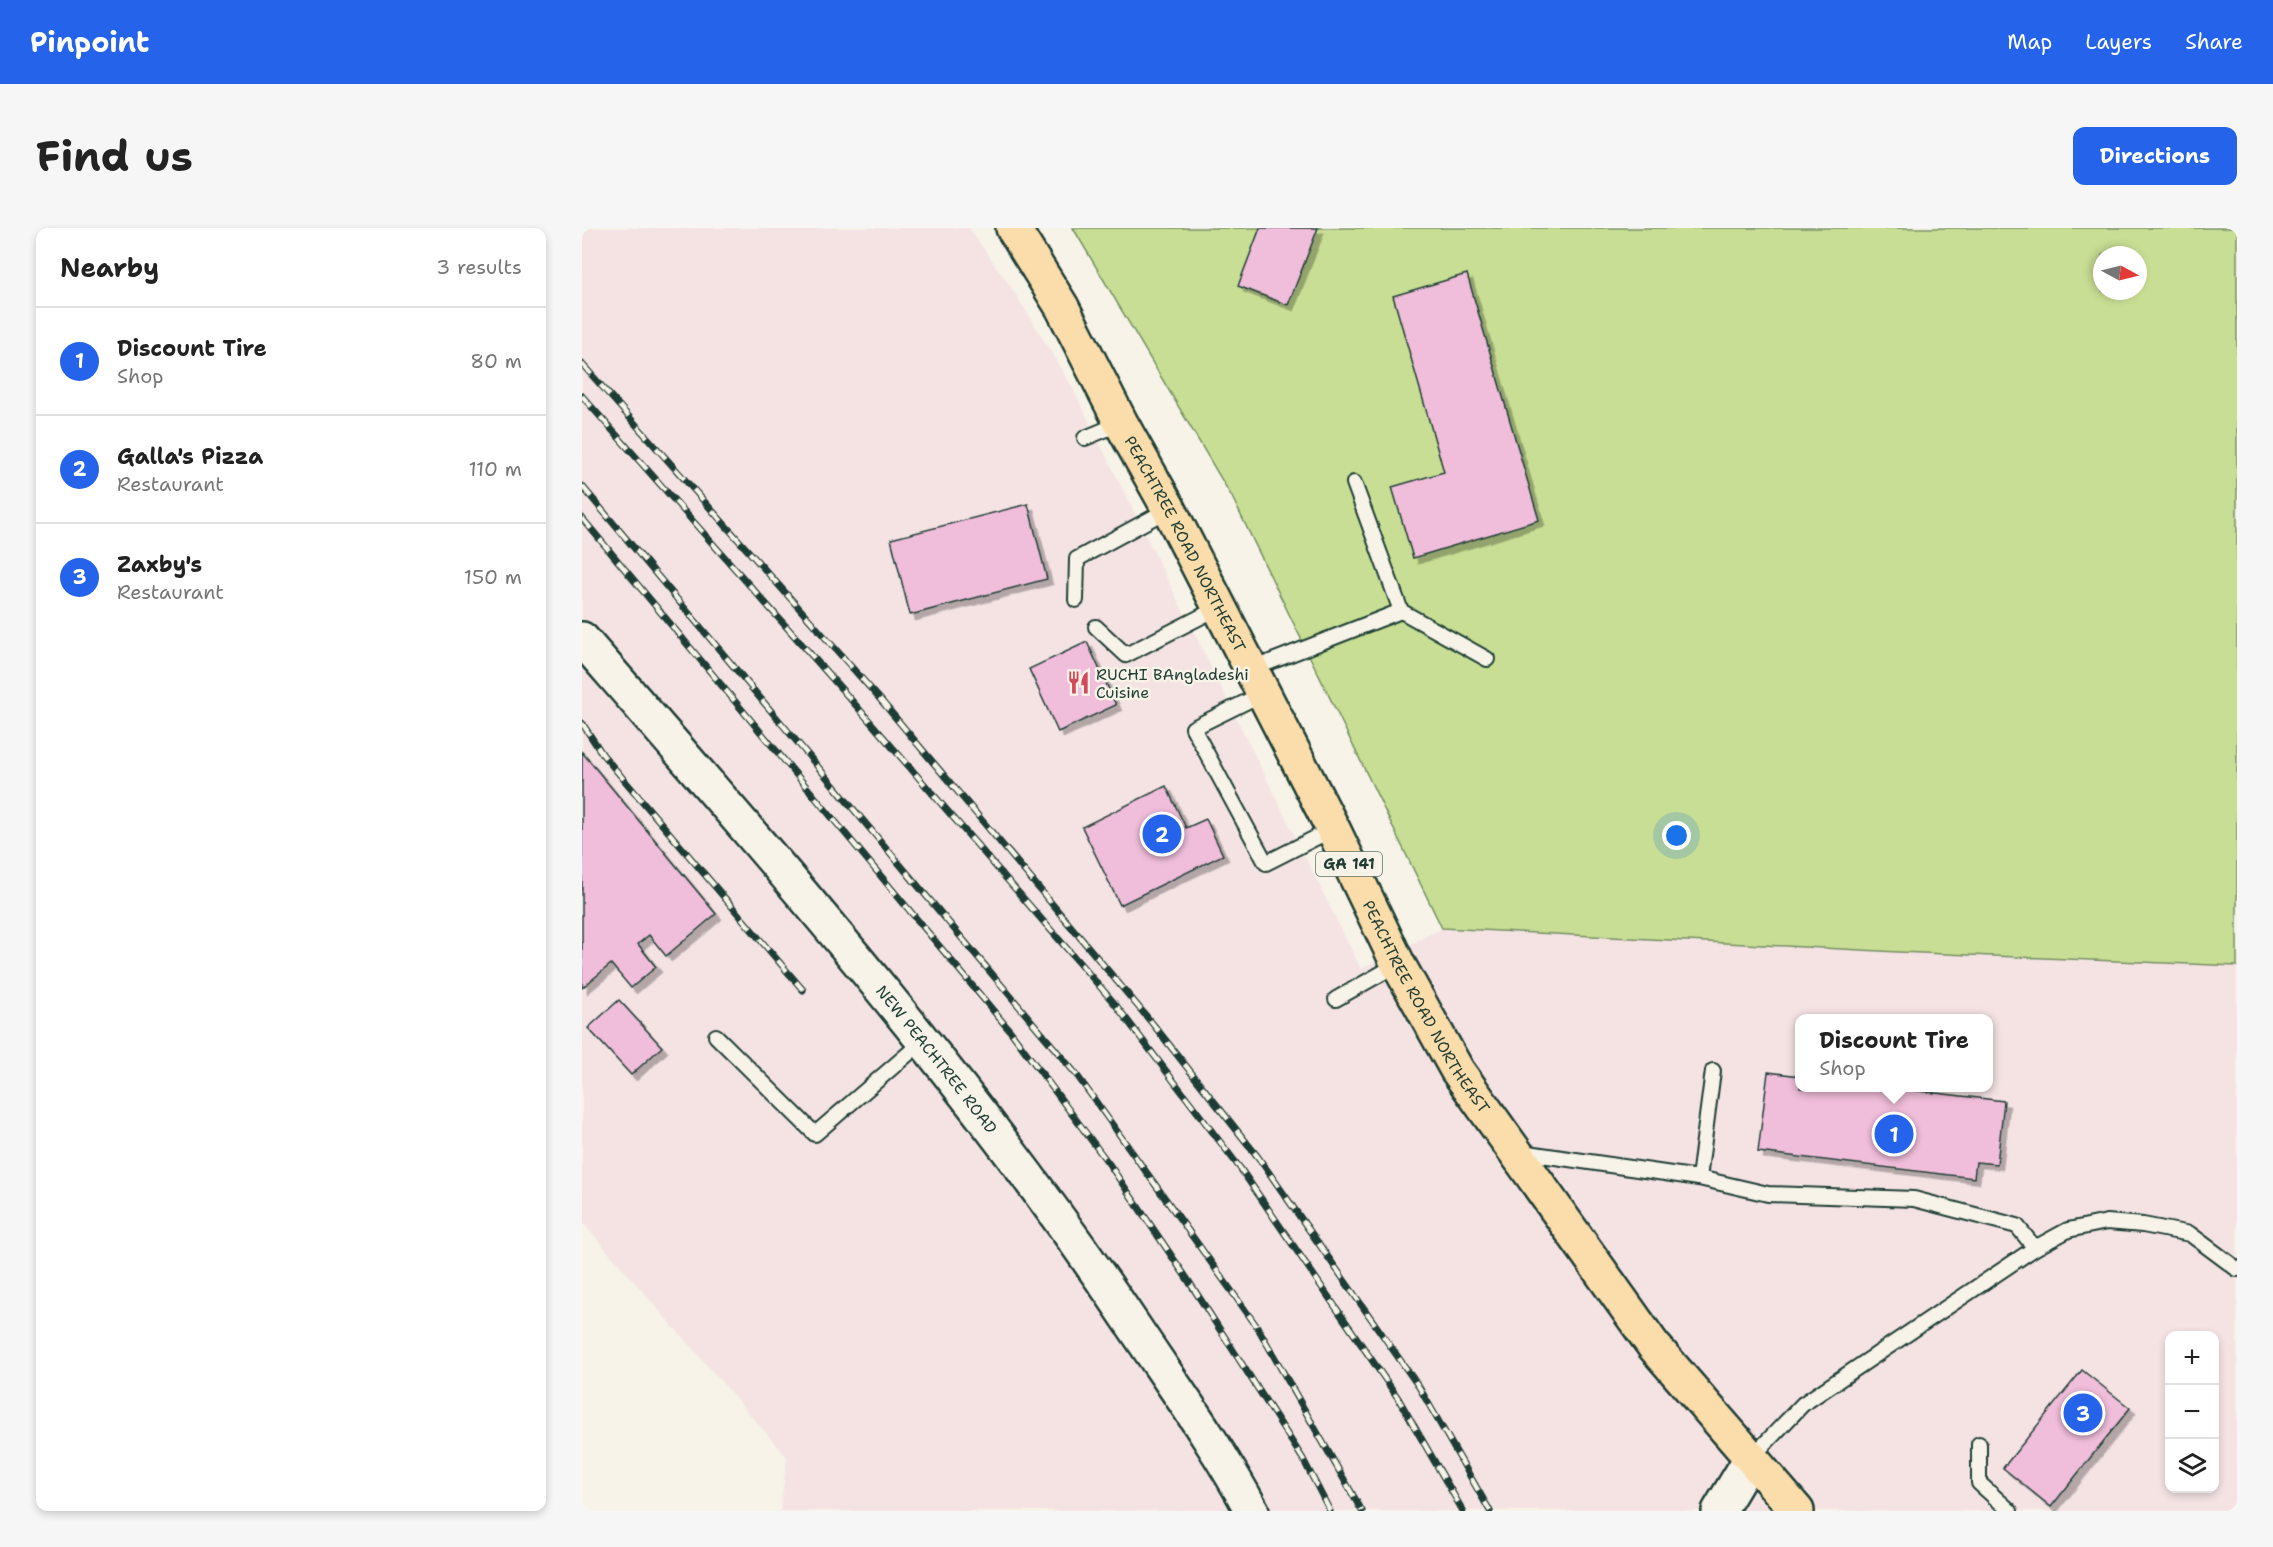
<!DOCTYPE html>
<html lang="en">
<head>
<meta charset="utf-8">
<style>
	:root { --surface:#fff; --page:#f6f6f6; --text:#222; --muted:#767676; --line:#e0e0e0; --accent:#2563eb }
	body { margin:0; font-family:"Shantell Sans",sans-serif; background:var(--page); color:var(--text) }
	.controls { position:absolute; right:18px; bottom:18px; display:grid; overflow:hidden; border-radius:12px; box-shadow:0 3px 9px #0003 }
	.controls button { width:54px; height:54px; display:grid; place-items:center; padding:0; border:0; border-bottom:2px solid var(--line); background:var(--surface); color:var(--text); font:30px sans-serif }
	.compass { position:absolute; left:1511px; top:18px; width:54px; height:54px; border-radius:50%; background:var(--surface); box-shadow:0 3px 9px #0003; rotate:97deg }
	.you { position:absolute; left:1095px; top:608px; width:21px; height:21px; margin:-15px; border:4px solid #fff; border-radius:50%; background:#1a73e8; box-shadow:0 0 0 9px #1a73e833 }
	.badge { display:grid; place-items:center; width:39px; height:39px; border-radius:50%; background:var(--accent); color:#fff; font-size:20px; font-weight:700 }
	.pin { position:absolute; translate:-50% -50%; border:3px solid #fff; box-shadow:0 2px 6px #0006 }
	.popup { position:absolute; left:1213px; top:786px; width:198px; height:78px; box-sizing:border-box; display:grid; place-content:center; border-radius:12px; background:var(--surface); filter:drop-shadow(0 2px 4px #0005); font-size:20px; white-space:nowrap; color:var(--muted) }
	.popup b { font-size:22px; color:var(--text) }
	.popup::after { content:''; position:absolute; left:50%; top:100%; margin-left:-12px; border:12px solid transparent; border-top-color:var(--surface) }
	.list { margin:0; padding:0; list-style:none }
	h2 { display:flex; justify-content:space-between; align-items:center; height:78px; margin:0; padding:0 24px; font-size:26px }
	h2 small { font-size:20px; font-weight:400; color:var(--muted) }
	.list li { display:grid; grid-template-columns:39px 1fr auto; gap:18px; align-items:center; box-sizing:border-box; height:108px; padding:0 24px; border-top:2px solid var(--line) }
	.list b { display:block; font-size:22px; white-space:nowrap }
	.list p { margin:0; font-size:20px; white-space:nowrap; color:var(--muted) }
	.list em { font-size:20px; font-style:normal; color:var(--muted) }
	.icon { flex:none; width:33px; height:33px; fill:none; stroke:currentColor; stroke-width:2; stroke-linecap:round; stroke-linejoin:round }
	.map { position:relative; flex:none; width:1655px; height:1283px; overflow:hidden; border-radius:12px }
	header { display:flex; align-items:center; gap:36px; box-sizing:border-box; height:84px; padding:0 30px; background:var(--accent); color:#fff }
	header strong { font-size:28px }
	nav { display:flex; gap:33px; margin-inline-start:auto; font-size:21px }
	.intro { display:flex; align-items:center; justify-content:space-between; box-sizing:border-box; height:144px; padding:0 36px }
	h1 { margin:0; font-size:42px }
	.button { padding:15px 27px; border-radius:12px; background:var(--accent); color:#fff; font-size:21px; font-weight:700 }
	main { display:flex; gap:36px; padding:0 36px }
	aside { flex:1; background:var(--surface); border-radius:12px; box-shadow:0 3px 9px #0003 }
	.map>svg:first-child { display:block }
</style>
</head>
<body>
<header>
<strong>Pinpoint</strong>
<nav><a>Map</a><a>Layers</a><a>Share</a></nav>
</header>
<div class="intro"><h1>Find us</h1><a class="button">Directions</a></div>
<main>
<aside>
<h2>Nearby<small>3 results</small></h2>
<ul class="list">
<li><span class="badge">1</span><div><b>Discount Tire</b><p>Shop</p></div><em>80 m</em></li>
<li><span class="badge">2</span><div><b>Galla's Pizza</b><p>Restaurant</p></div><em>110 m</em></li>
<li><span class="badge">3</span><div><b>Zaxby's</b><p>Restaurant</p></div><em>150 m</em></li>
</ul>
</aside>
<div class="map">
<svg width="1655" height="1283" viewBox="0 0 1655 1283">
	<defs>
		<filter id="shadow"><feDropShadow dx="5.5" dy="5.5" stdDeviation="0" flood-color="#0004"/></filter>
	</defs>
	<rect width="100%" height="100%" fill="#f7f3e8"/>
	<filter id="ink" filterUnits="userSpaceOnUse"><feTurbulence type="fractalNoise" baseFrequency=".0167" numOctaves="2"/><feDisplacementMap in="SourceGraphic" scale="12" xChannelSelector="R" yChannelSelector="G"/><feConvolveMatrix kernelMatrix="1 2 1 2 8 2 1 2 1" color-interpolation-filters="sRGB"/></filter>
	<g filter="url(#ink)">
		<path fill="#f5e3e4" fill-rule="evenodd" d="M 0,0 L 387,0 L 431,62 L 488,155 L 779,741 L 860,700 L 1316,724 L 1655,738 L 1655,1283 L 198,1283 L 205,1229 L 0,994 ZM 1218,790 L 1406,790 L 1406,860 L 1218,860 ZM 1588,1108 L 1632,1108 L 1632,1260 L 1588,1260 Z"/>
		<path fill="#c8de94" stroke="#748e64" stroke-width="1.5" fill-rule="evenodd" d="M 491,0 L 1655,0 L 1655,738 L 1316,724 L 860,700 L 650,269 ZM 1520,27 L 1556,27 L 1556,63 L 1520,63 Z"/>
		<g fill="#f0bdda" stroke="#1f3d34" stroke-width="1.5" filter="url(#shadow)">
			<path d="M 678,0 L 736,0 L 706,77 L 656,58 Z"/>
			<path d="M 885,46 L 957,292 L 831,330 L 810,259 L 862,244 L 811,68 Z"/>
			<path d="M 446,276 L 465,351 L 328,387 L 309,311 Z"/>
			<path d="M 505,414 L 534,477 L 476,504 L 447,441 Z"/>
			<path d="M 0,524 L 134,686 L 84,728 L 67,707 L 56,716 L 74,739 L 49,760 L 29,736 L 0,760 Z"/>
			<path d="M 584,558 L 604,600 L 624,591 L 641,627 L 538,677 L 500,599 Z"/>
			<path d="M 37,772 L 80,819 L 49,847 L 6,800 Z"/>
			<path d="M 1186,844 L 1218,848 L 1218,860 L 1311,860 L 1422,873 L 1415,936 L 1394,934 L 1392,950 L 1176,924 Z"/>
			<path d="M 1500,1142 L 1548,1180 L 1469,1279 L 1421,1240 Z"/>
		</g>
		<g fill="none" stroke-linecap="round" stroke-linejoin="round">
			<defs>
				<g id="service">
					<path d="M 503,210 L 539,195"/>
					<path d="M 494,372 L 495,331 L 587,281"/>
					<path d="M 819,383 L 905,431"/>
					<path d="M 514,399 L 544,427 L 636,380"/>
					<path d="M 670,441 L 819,383 L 772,255"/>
					<path d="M 682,465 L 611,500 L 684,635 L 751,601"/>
					<path d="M 754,771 L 816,736"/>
					<path d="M 134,808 L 233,906 L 341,813"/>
					<path d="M 939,924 L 1117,950 L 1186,966 L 1332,971 L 1435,998 L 1453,1020"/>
					<path d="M 1117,950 L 1131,843"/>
					<path d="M 1397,1216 L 1397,1255 L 1428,1283"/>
					<path d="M 1169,1230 L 1221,1176 L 1453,1020 L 1486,1002 L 1525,994 L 1561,997 L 1608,1006 L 1655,1041"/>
				</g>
				<g id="tertiary">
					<path id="s1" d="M 0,411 C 195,635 392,858 557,1106 C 596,1164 637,1221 670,1283"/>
					<path d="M 1137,1283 L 1169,1230"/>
				</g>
				<g id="trunk">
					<path id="s2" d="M 431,0 L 480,79 L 539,195 L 587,281 L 751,601 L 816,736 L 875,842 L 1071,1117 L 1215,1283"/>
				</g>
			</defs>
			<use href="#service" stroke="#1f3d34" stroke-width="18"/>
			<use href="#tertiary" stroke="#1f3d34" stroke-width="38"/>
			<use href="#trunk" stroke="#1f3d34" stroke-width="38"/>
			<use href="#service" stroke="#f7f3e8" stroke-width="14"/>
			<use href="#tertiary" stroke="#f7f3e8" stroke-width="33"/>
			<use href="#trunk" stroke="#fbddab" stroke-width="33"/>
			<defs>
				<g id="rail">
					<path d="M 0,136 L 297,470 L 570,795 L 676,929 L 837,1159 L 908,1283"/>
					<path d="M 0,168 L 278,482 L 533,776 L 658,940 L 816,1170 L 881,1283"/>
					<path d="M 0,258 L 494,846 L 676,1100 L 780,1283"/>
					<path d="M 0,290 L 429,804 L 527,936 L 606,1052 L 721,1231 L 748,1283"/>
					<path d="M 0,495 L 21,527 L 221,762"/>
				</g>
			</defs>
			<use href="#rail" stroke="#1f3d34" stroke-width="7"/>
			<use href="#rail" stroke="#f7f3e8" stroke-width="4.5" stroke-dasharray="14" stroke-linecap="butt"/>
		</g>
	</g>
	<defs>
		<symbol id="restaurant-bare" viewBox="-9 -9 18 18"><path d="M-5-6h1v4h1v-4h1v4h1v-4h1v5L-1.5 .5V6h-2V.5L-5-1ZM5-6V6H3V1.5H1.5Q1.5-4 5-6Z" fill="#d1495b" stroke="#f7f3e8" stroke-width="2.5" paint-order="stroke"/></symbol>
	</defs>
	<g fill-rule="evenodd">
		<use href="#restaurant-bare" x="480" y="438" width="33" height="33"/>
	</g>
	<g text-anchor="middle" stroke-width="5" stroke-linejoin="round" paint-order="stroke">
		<rect fill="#f7f3e8" stroke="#60746a" stroke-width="1.5" x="734" y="624" width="66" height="24" rx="4.5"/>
		<g font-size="15" font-weight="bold" fill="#1f3d34">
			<text x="767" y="641">GA 141</text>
		</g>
		<g font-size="16" fill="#1f3d34" stroke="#f7f3e8">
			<text dy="6" stroke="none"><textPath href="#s2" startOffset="360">PEACHTREE ROAD NORTHEAST</textPath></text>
			<text dy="6" stroke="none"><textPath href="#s2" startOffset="882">PEACHTREE ROAD NORTHEAST</textPath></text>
			<text dy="6" stroke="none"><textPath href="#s1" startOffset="550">NEW PEACHTREE ROAD</textPath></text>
		</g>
		<g font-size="16" fill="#1f3d34" stroke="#f7f3e8" text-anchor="start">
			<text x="514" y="452">RUCHI BAngladeshi<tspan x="514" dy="18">Cuisine</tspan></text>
		</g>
	</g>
</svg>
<div class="controls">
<button>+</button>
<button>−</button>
<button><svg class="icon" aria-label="layers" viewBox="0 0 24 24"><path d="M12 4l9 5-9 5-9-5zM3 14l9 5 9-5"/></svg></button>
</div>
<svg class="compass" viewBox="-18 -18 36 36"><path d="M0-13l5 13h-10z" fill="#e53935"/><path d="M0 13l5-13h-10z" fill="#767676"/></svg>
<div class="you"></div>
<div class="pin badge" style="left:1312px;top:906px">1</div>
<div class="popup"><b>Discount Tire</b>Shop</div>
<div class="pin badge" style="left:580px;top:606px">2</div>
<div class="pin badge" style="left:1501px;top:1185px">3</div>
</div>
</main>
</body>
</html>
